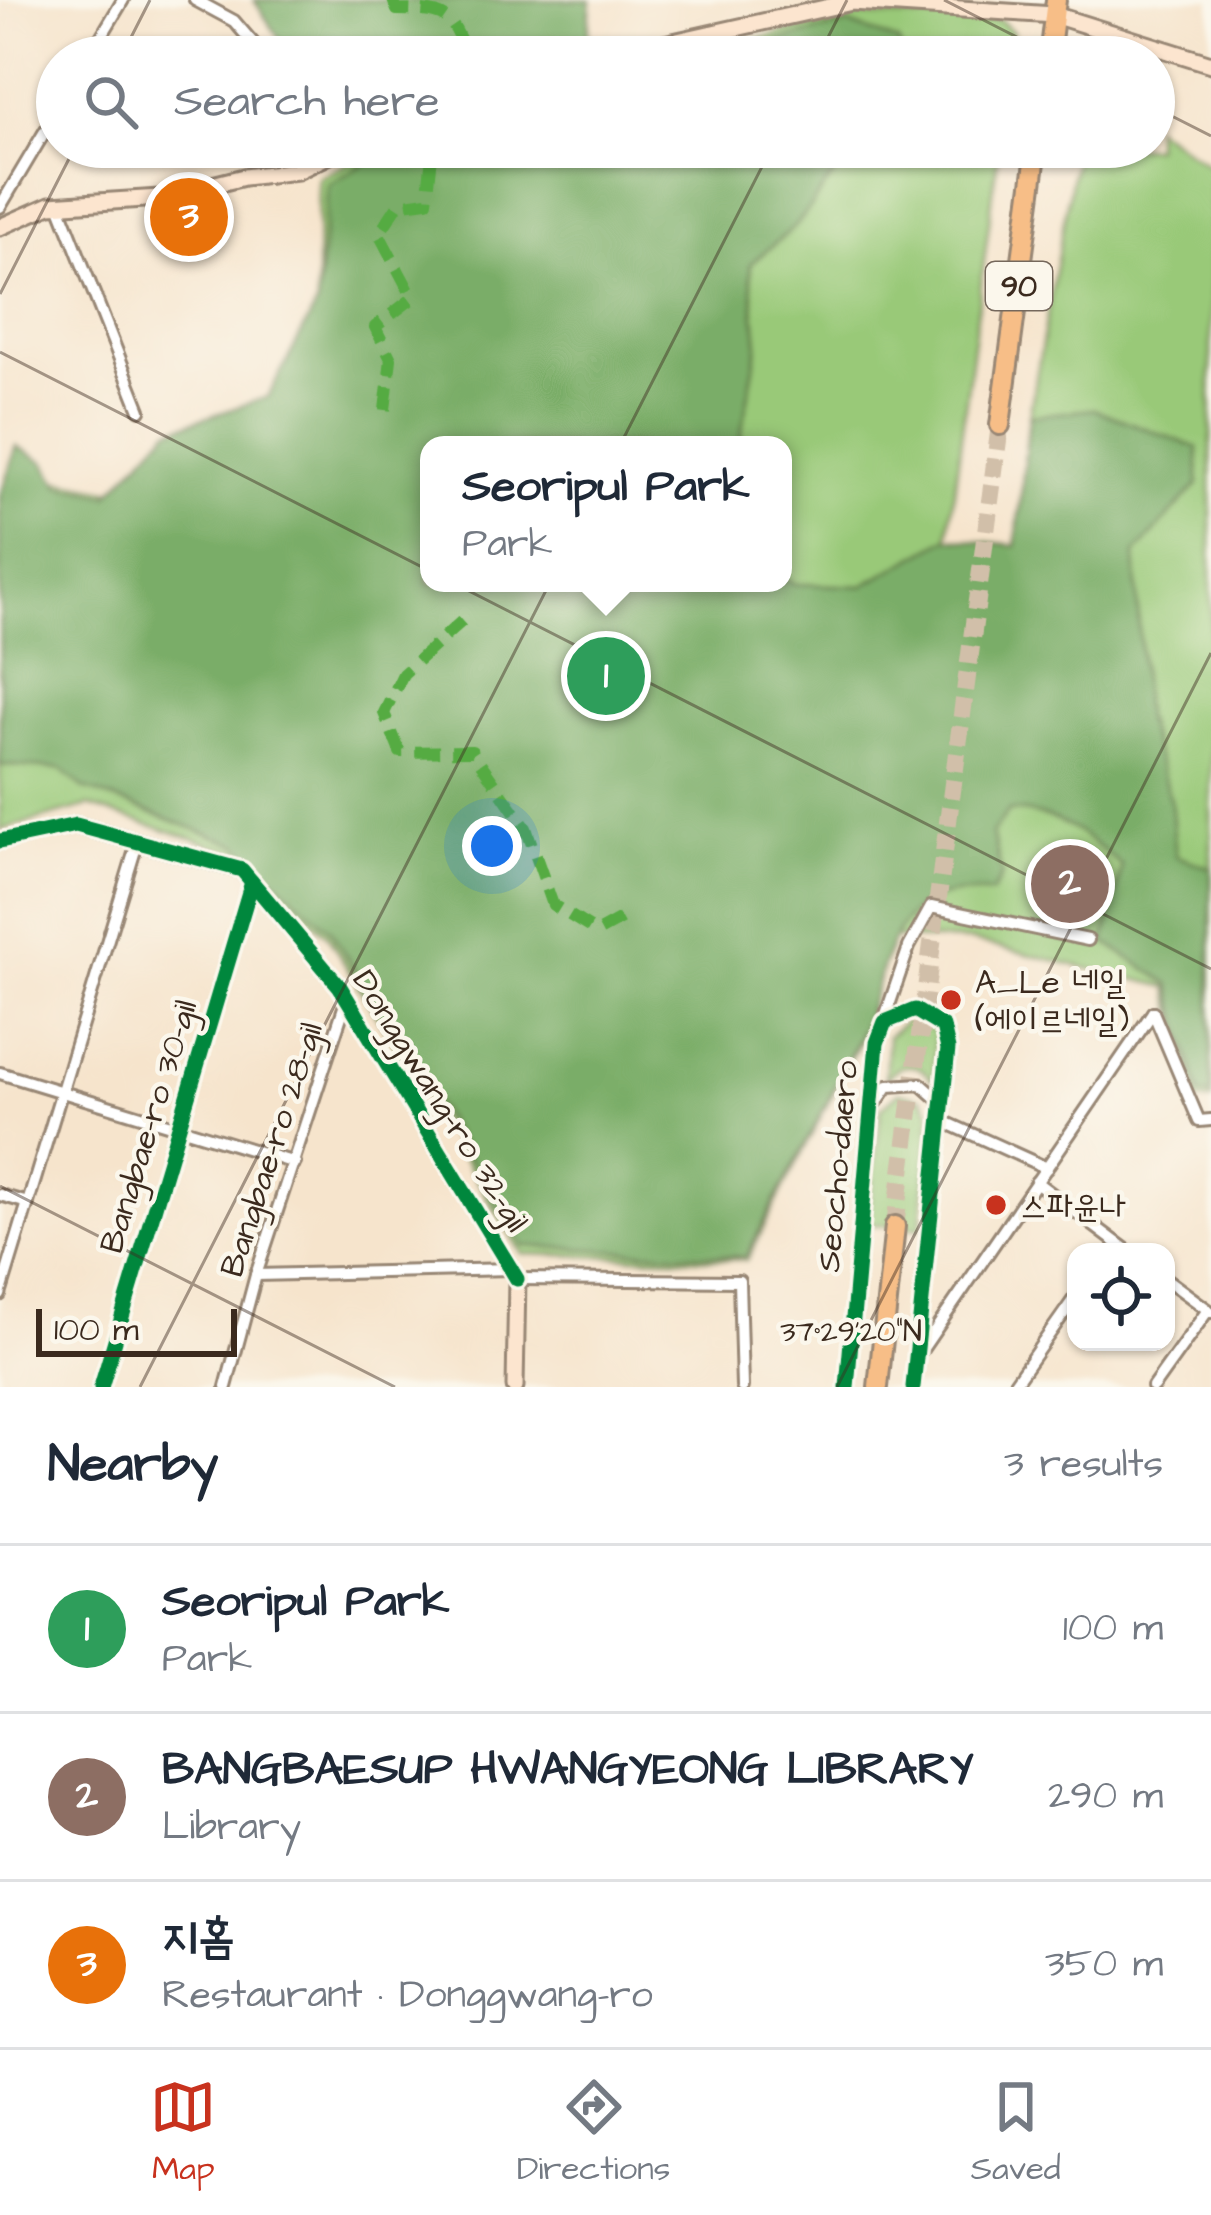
<!DOCTYPE html>
<html lang="en">
<head>
<meta charset="utf-8">
<style>
	:root { --surface:#fff; --page:#f2f2f3; --text:#1f2937; --muted:#747a83; --line:#e0e1e3; --accent:#c8321e }
	body { margin:0; font-family:"Architects Daughter","Poor Story",sans-serif; background:var(--page); color:var(--text) }
	.controls { position:absolute; right:36px; bottom:36px; display:grid; overflow:hidden; border-radius:24px; box-shadow:0 3px 9px #0004 }
	.controls button { width:108px; height:108px; display:grid; place-items:center; padding:0; border:0; border-bottom:3px solid var(--line); background:var(--surface); color:var(--text); font:60px sans-serif }
	.scale { position:absolute; left:36px; bottom:30px; width:201px; box-sizing:border-box; padding-left:12px; border:6px solid #3b2a1e; border-top:0; font-size:33px; line-height:42px; white-space:nowrap; color:#3b2a1e; -webkit-text-stroke:9px #fbf7ec; paint-order:stroke }
	.you { position:absolute; left:492px; top:846px; width:42px; height:42px; margin:-30px; border:9px solid #fff; border-radius:50%; background:#1a73e8; box-shadow:0 0 0 18px #1a73e833 }
	.badge { display:grid; place-items:center; width:78px; height:78px; border-radius:50%; background:var(--accent); color:#fff; font-size:39px; font-weight:700 }
	.pin { position:absolute; translate:-50% -50%; border:6px solid #fff; box-shadow:0 3px 12px #0006 }
	.popup { position:absolute; left:420px; top:436px; width:372px; height:156px; box-sizing:border-box; display:grid; place-content:center; border-radius:24px; background:var(--surface); filter:drop-shadow(0 3px 9px #0005); font-size:39px; white-space:nowrap; color:var(--muted) }
	.popup b { font-size:45px; color:var(--text) }
	.popup::after { content:''; position:absolute; left:50%; top:100%; margin-left:-24px; border:24px solid transparent; border-top-color:var(--surface) }
	.list { margin:0; padding:0; list-style:none }
	h2 { display:flex; justify-content:space-between; align-items:center; height:156px; margin:0; padding:0 48px; font-size:51px }
	h2 small { font-size:39px; font-weight:400; color:var(--muted) }
	.list li { display:grid; grid-template-columns:78px 1fr auto; gap:36px; align-items:center; box-sizing:border-box; height:168px; padding:0 48px; border-top:3px solid var(--line) }
	.list b { display:block; font-size:45px; white-space:nowrap }
	.list p { margin:0; font-size:39px; white-space:nowrap; color:var(--muted) }
	.list em { font-size:39px; font-style:normal; color:var(--muted) }
	.icon { flex:none; width:66px; height:66px; fill:none; stroke:currentColor; stroke-width:2; stroke-linecap:round; stroke-linejoin:round }
	.map { position:relative; flex:none; width:1211px; height:1387px; overflow:hidden }
	.search { position:absolute; background:var(--surface); box-shadow:0 3px 9px #0004; left:36px; right:36px; top:36px; height:132px; display:flex; align-items:center; gap:30px; box-sizing:border-box; padding:0 42px; border-radius:66px; color:var(--muted); font-size:45px }
	.sheet { height:660px; background:var(--surface) }
	nav { display:flex; justify-content:space-around; align-items:center; box-sizing:border-box; height:168px; border-top:3px solid var(--line); background:var(--surface); font-size:33px; color:var(--muted) }
	nav a { display:grid; justify-items:center; gap:6px }
	nav .on { color:var(--accent) }
	.map>svg:first-child { display:block }
</style>
</head>
<body>
<div class="map">
<svg width="1211" height="1387" viewBox="0 0 1211 1387">
	<rect width="100%" height="100%" fill="#fbf7ec"/>
	<filter id="ink" filterUnits="userSpaceOnUse"><feTurbulence type="fractalNoise" baseFrequency=".00833" numOctaves="2"/><feDisplacementMap in="SourceGraphic" scale="24" xChannelSelector="R" yChannelSelector="G"/><feConvolveMatrix kernelMatrix="1 2 1 2 8 2 1 2 1" color-interpolation-filters="sRGB"/></filter>
	<filter id="wash" filterUnits="userSpaceOnUse"><feTurbulence type="fractalNoise" baseFrequency=".004" numOctaves="4" result="noise"/><feDisplacementMap in="SourceGraphic" scale="48" xChannelSelector="R" yChannelSelector="G"/><feGaussianBlur stdDeviation="2.7" result="paint"/><feColorMatrix in="noise" values="0 0 0 0 0 0 0 0 0 0 0 0 0 0 0 0 0 1.4 0 .05"/><feComposite in="paint" operator="in"/></filter>
	<g filter="url(#wash)">
		<rect width="100%" height="100%" fill="#f6e4cc"/>
		<g fill="#99c978" stroke="#6a7a4b" stroke-width="3" fill-rule="evenodd">
			<path d="M 851,16 L 1000,20 L 1013,32 L 1011,57 L 682,57 Z"/>
			<path d="M 1154,127 L 1211,167 L 1211,1101 L 1197,1101 L 1168,987 L 971,941 L 878,938 L 869,1023 L 747,1260 L 522,1254 L 327,935 L 239,853 L 89,806 L 0,830 L 0,496 L 17,473 L 118,492 L 271,403 L 317,305 L 318,178 L 381,147 L 999,147 L 948,538 L 1016,546 L 1029,417 L 1077,147 L 1154,147 ZM 429,445 L 783,445 L 783,583 L 429,583 Z"/>
			<path d="M 907,1020 L 923,1022 L 935,1033 L 934,1085 C 924,1061 899,1059 885,1081 L 888,1036 Z"/>
			<path d="M 899,1092 L 922,1098 L 931,1112 L 921,1228 L 868,1224 L 881,1108 Z"/>
		</g>
		<g fill="#7aad68" stroke="#5a6c43" stroke-width="3">
			<path d="M 254,0 L 591,0 L 587,53 L 307,57 L 280,40 Z"/>
			<path d="M 849,24 L 898,42 L 905,57 L 710,57 Z"/>
			<path d="M 394,147 L 854,147 L 797,225 L 750,264 L 758,346 L 739,445 L 429,445 L 429,583 L 783,583 L 783,577 L 795,584 L 863,586 L 948,538 L 1016,545 L 1029,416 L 1094,409 L 1198,448 L 1198,484 L 1135,554 L 1144,718 L 1171,801 L 1176,856 L 1211,868 L 1211,1095 L 1200,1095 L 1170,984 L 1104,942 L 1122,866 C 1087,836 1057,812 1009,811 L 992,833 L 1002,875 L 992,893 C 965,892 934,892 913,912 C 883,942 880,986 864,1023 C 831,1103 785,1179 746,1257 L 523,1246 L 330,930 L 239,845 L 83,788 L 61,769 L 0,765 L 0,495 L 17,446 L 45,462 L 60,486 L 108,495 L 168,430 L 268,397 L 317,304 L 328,184 Z"/>
		</g>
	</g>
	<g filter="url(#ink)">
		<g fill="none" stroke-linecap="round" stroke-linejoin="round">
			<path stroke="#d1bfa9" stroke-width="18" stroke-dasharray="18 9" stroke-linecap="butt" d="M 895,1226 L 1000,425"/>
			<defs>
				<g id="street">
					<path d="M 195,0 L 234,21 L 265,57"/>
					<path d="M 89,57 L 123,0"/>
					<path d="M 59,205 L 140,410"/>
					<path d="M 0,207 L 57,111"/>
					<path d="M 1153,1012 L 1199,1121 L 1211,1120"/>
					<path d="M 884,1020 L 909,947 L 931,907 L 1088,940"/>
					<path d="M 0,1073 L 295,1163"/>
					<path d="M 874,1106 L 888,1086 L 921,1084 L 938,1099 L 943,1121 L 1047,1168"/>
					<path d="M 1036,1182 L 1129,1252"/>
					<path d="M 0,1195 L 28,1203"/>
					<path d="M 256,1275 L 512,1269"/>
					<path d="M 517,1279 L 739,1281 L 742,1387"/>
					<path d="M 1166,1279 L 1211,1312"/>
					<path d="M 0,1295 L 138,840"/>
					<path d="M 921,1351 L 1153,1012"/>
					<path d="M 101,1387 L 252,882"/>
					<path d="M 226,1387 L 256,1275 L 347,998"/>
					<path d="M 847,1387 L 877,1043 L 885,1022 L 915,1010 L 943,1027 L 948,1049 L 913,1387"/>
					<path d="M 1012,1387 L 1076,1296"/>
					<path d="M 1153,1387 L 1208,1310"/>
				</g>
				<g id="secondary">
					<path d="M 606,57 L 852,2 L 1054,15 L 1211,64"/>
					<path d="M 0,227 L 50,205 L 160,198 L 244,177 L 297,171 L 346,147"/>
					<path d="M 0,841 L 76,825 L 242,870 L 340,987 L 517,1279 L 515,1387"/>
				</g>
				<g id="primary">
					<path d="M 1049,57 L 1056,0"/>
					<path d="M 1000,425 L 1037,147"/>
					<path d="M 878,1387 L 895,1226"/>
				</g>
			</defs>
			<use href="#street" stroke="#988775" stroke-width="16"/>
			<use href="#secondary" stroke="#988775" stroke-width="21"/>
			<use href="#primary" stroke="#988775" stroke-width="24"/>
			<use href="#street" stroke="#fff" stroke-width="10"/>
			<use href="#secondary" stroke="#fce5cf" stroke-width="15"/>
			<use href="#primary" stroke="#f7be87" stroke-width="18"/>
			<g stroke="#55ab43" stroke-width="12" stroke-dasharray="24 12" stroke-linecap="butt">
				<path d="M 393,0 L 397,10 C 444,11 451,11 467,57"/>
				<path d="M 385,410 L 391,359 L 375,327 L 413,298 L 379,234 L 398,205 L 427,201 L 433,147"/>
				<path d="M 462,621 L 403,674 L 384,713 L 400,752 L 472,751 L 526,828 L 553,905 L 597,932 L 621,919"/>
			</g>
			<defs>
				<g id="cycleway">
					<path d="M 0,841 L 76,825 L 242,870 L 340,987 L 517,1279"/>
					<path d="M 101,1387 L 252,882"/>
					<path d="M 847,1387 L 877,1043 L 885,1022 L 915,1010 L 943,1027 L 948,1049 L 913,1387"/>
				</g>
			</defs>
			<use href="#cycleway" stroke="#fbf7ec" stroke-width="22"/>
			<use href="#cycleway" stroke="#00873e" stroke-width="15"/>
		</g>
	</g>
	<path fill="none" stroke="#3b2a1e" stroke-width="3" stroke-opacity="0.45" d="M 944,0 L 1056,57M 121,57 L 150,0M 818,57 L 847,0M 1154,107 L 1211,136M 0,294 L 75,147M 0,352 L 1211,969M 0,1186 L 395,1387M 140,1387 L 772,147M 837,1387 L 1211,653"/>
	<g fill="#c8321e" stroke="#fbf7ec" stroke-width="4.5">
		<circle cx="951" cy="1000" r="12"/>
		<circle cx="996" cy="1205" r="12"/>
	</g>
	<g text-anchor="middle" stroke-width="9" stroke-linejoin="round" paint-order="stroke">
		<rect fill="#fbf7ec" stroke="#75685c" stroke-width="3" x="986" y="262" width="66" height="48" rx="9"/>
		<g font-size="30" font-weight="bold" fill="#3b2a1e">
			<text x="1019" y="296">90</text>
		</g>
		<g font-size="33" fill="#3b2a1e" stroke="#fbf7ec" text-anchor="start">
			<text x="975" y="993">A_Le 네일<tspan x="975" dy="38">(에이르네일)</tspan></text>
			<text x="1020" y="1217">스파윤나</text>
		</g>
		<g font-size="33" fill="#3b2a1e" stroke="#fbf7ec">
			<text transform="translate(442 1100) rotate(58)" y="12">Donggwang-ro 32-gil</text>
			<text transform="translate(147 1126) rotate(-73)" y="12">Bangbae-ro 30-gil</text>
			<text transform="translate(270 1149) rotate(-72)" y="12">Bangbae-ro 28-gil</text>
			<text transform="translate(836 1166) rotate(-85)" y="12">Seocho-daero</text>
		</g>
	</g>
	<g font-size="30" text-anchor="middle" fill="#3b2a1e" stroke="#fbf7ec" stroke-width="9" stroke-linejoin="round" paint-order="stroke">
		<text x="851" y="1341">37°29'20"N</text>
	</g>
</svg>
<div class="controls">
<button><svg class="icon" aria-label="locate" viewBox="0 0 24 24"><circle cx="12" cy="12" r="6"/><path d="M12 2v4M12 18v4M2 12h4M18 12h4"/></svg></button>
</div>
<div class="scale">100 m</div>
<div class="you"></div>
<div class="pin badge" style="left:606px;top:676px;background:#2e9e5b">1</div>
<div class="popup"><b>Seoripul Park</b>Park</div>
<div class="pin badge" style="left:1070px;top:884px;background:#8d6e63">2</div>
<div class="pin badge" style="left:189px;top:217px;background:#e8710a">3</div>
<div class="search"><svg class="icon" aria-label="search" viewBox="0 0 24 24"><circle cx="10" cy="10" r="6"/><path d="M15 15l6 6"/></svg>Search here</div>
</div>
<section class="sheet">
<h2>Nearby<small>3 results</small></h2>
<ul class="list">
<li><span class="badge" style="background:#2e9e5b">1</span><div><b>Seoripul Park</b><p>Park</p></div><em>100 m</em></li>
<li><span class="badge" style="background:#8d6e63">2</span><div><b>BANGBAESUP HWANGYEONG LIBRARY</b><p>Library</p></div><em>290 m</em></li>
<li><span class="badge" style="background:#e8710a">3</span><div><b>지홈</b><p>Restaurant · Donggwang-ro</p></div><em>350 m</em></li>
</ul>
</section>
<nav>
<a class="on"><svg class="icon" aria-label="map" viewBox="0 0 24 24"><path d="M3 6l6-2 6 2 6-2v14l-6 2-6-2-6 2zM9 4v14M15 6v14"/></svg>Map</a>
<a><svg class="icon" aria-label="directions" viewBox="0 0 24 24"><path d="M12 3l9 9-9 9-9-9zM9 14v-3h6M13 9l2 2-2 2"/></svg>Directions</a>
<a><svg class="icon" aria-label="saved" viewBox="0 0 24 24"><path d="M7 4h10v16l-5-4-5 4z"/></svg>Saved</a>
</nav>
</body>
</html>
